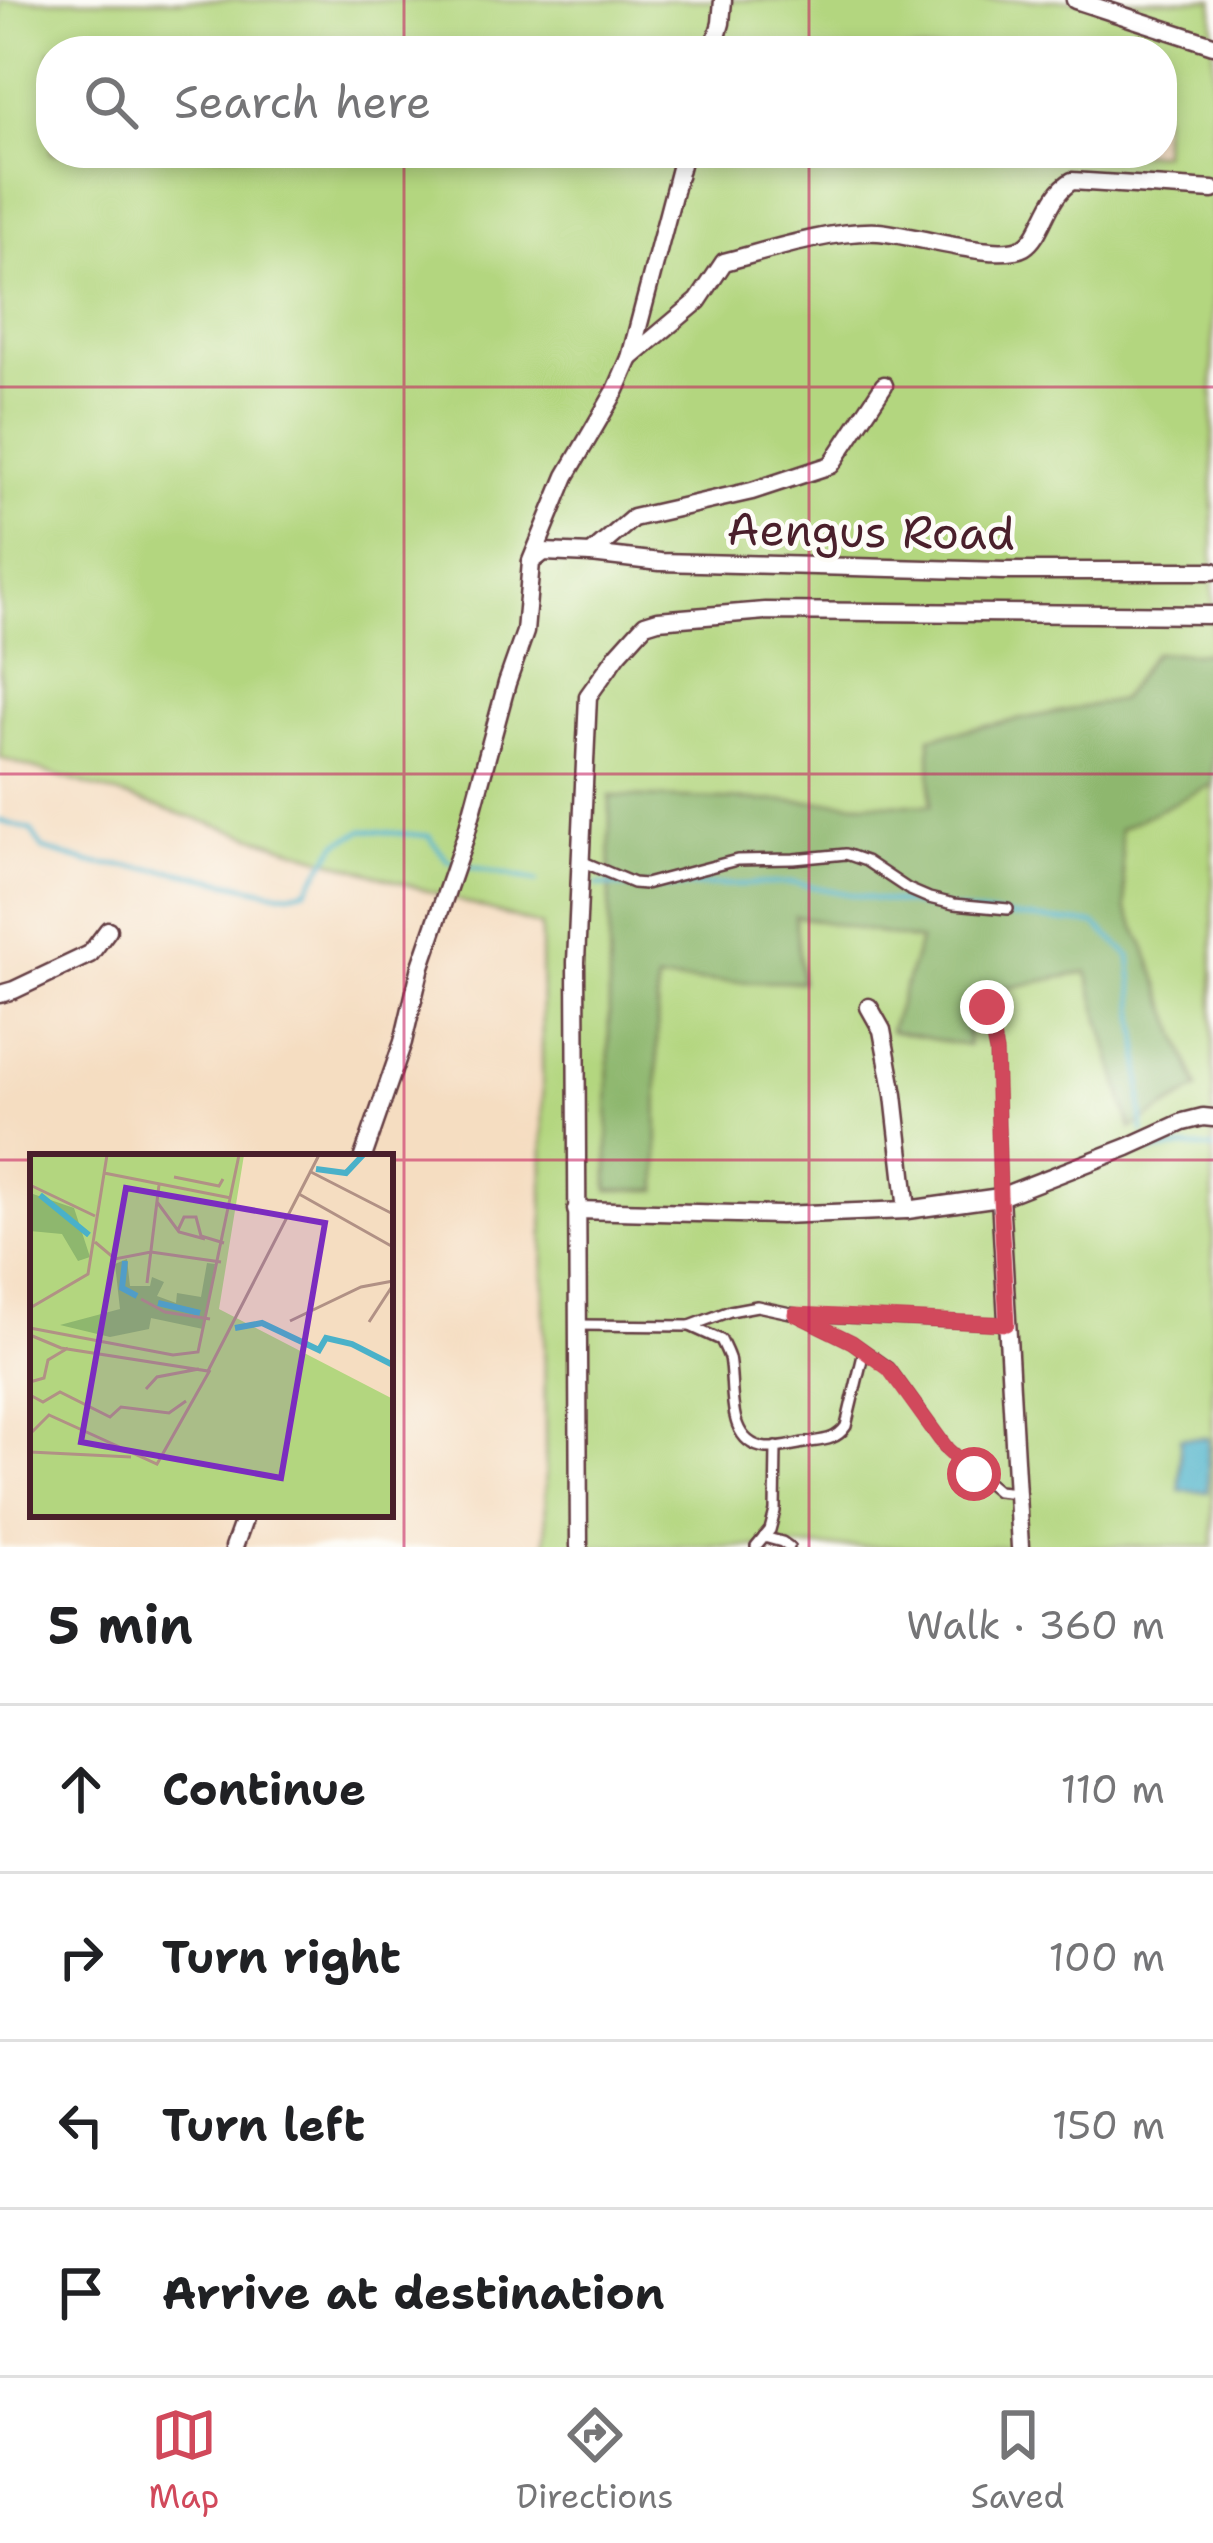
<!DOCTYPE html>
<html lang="en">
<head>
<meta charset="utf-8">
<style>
	:root { --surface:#fff; --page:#f6f6f6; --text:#202124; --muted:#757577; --line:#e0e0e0; --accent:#d1495b }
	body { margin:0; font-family:"Shantell Sans",sans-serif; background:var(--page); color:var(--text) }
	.stop { position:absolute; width:36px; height:36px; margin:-27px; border:9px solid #d1495b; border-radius:50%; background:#fff }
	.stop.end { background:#d1495b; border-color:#fff; box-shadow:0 3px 12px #0008 }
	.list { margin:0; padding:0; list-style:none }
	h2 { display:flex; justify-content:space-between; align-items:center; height:156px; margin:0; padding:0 48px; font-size:51px }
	h2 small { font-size:39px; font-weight:400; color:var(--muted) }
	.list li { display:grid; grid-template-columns:78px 1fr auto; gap:36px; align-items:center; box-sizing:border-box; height:168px; padding:0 48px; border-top:3px solid var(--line) }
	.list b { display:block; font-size:45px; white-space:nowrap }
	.list em { font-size:39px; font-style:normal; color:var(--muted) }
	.icon { flex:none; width:66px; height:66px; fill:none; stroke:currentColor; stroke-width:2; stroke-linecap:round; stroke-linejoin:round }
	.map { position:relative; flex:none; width:1213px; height:1547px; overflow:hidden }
	.search { position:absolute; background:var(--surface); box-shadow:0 6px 18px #0003; left:36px; right:36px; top:36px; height:132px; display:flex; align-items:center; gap:30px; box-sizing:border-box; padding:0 42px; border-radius:48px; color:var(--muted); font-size:45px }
	.sheet { height:828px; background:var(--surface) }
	nav { display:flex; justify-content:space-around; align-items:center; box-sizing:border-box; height:168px; border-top:3px solid var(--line); background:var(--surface); font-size:33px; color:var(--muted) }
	nav a { display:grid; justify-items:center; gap:6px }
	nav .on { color:var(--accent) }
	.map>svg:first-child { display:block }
</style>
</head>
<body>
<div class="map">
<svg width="1213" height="1547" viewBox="0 0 1213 1547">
	<rect width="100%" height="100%" fill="#fdfcf7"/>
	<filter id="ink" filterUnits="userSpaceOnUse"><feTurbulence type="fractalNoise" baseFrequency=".00833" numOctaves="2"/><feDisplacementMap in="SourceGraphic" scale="24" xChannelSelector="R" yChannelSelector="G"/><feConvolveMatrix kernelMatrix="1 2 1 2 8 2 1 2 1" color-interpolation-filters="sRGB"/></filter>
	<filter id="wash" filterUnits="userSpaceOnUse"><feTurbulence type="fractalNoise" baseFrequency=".004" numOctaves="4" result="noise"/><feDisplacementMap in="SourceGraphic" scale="48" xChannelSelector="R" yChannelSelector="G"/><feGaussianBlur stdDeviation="2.7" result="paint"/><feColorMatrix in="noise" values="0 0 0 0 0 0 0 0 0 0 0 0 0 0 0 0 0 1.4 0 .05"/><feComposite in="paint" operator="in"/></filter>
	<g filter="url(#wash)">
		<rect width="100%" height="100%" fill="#f5ddc1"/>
		<path fill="#b3d67f" stroke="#7e7a55" stroke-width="3" fill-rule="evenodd" d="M 0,0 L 1213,0 L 1213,1547 L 546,1547 L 541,926 L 0,758 ZM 51,51 L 1162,51 L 1162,153 L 51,153 Z"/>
		<path fill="#8eb76e" stroke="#6c6b4c" stroke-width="3" d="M 1154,653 L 1213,653 L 1213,784 L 1120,829 L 1126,909 L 1145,947 L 1198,1088 L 1131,1129 L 1087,972 L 968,996 L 968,1046 L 890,1031 L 920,941 L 795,916 L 802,982 L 657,981 L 658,1190 L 608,1190 L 610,796 L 931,805 L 930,737 L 1120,700 Z"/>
		<path fill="#4ab1c9" stroke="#4a687a" stroke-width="3" d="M 1180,1438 L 1208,1438 L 1208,1492 L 1180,1491 Z"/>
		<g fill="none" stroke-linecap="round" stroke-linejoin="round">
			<g stroke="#4ab1c9" stroke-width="4.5">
				<path d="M 0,821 L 31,830 L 43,849 L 91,863 L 175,871 L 272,892 L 290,893 L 307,889 L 338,843 L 364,830 L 429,836 L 448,861 L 453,862"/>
				<path d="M 464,865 L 537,881"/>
				<path d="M 597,885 L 633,887"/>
				<path d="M 645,887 L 795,883 L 874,899 L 974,913 L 1095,924 L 1130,956 L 1139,1044 L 1143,1132"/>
				<path d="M 1150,1152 L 1183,1147 L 1213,1149"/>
			</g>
		</g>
	</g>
	<g filter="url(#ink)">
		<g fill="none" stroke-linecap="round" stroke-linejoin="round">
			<defs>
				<g id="service">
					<path d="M 581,861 L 633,883 L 645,884 L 737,860 L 794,859 L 846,854 L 866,861 L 908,889 L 929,898 L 954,904 L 1008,909"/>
					<path d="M 987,1007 L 996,1052 L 1000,1197"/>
					<path d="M 803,1315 L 1007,1324"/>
					<path d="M 576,1325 L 690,1326 L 721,1340 C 724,1346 727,1352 729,1358 C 735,1386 724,1443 766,1448 C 778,1449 792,1445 804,1443 C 821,1440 836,1441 846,1426 L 864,1351"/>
					<path d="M 690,1326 L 730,1311 L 757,1306 L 795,1314 L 852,1342 L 889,1368 L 947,1449 L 997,1491 L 1017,1493"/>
					<path d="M 764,1537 L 782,1542 L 789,1547"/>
					<path d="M 756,1547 L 770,1530 L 775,1511 L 776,1447"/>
				</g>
				<g id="minor">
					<path d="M 1075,0 L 1213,45"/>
					<path d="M 713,51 L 721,23 L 723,0"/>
					<path d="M 630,358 L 698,301 L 724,262 C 770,250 830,230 878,232 C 912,234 997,262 1024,247 C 1043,236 1047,195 1072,181 L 1213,190"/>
					<path d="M 591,554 L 633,518 L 752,491 L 831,465 L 884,385"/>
					<path d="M 531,561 L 566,476 L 616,390 L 630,358 L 684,153"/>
					<path d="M 0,994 L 14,990 L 90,954 L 108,930"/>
					<path d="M 869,1007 L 882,1030 L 894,1095 L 907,1210"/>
					<path d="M 363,1157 L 403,1042 L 421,966 L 465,838 L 507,683 L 525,632 L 531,562 L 544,552 L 591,554 L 660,562 L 1004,571 L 1213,571"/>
					<path d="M 1000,1197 L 1020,1547"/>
					<path d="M 576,1210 L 780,1215 L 907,1210 L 1000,1197 L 1128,1147 L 1183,1122 L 1203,1117 L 1213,1118"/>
					<path d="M 234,1547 L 246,1514"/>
					<path d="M 579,1547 L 576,962 L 588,696 L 618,654 L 645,624 L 658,620 L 765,611 L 1213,615"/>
				</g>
			</defs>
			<use href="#service" stroke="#643c42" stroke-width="14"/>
			<use href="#minor" stroke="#643c42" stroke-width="21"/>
			<use href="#service" stroke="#fff" stroke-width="9"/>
			<use href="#minor" stroke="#fff" stroke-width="16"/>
		</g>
	</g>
	<g fill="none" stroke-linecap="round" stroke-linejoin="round" filter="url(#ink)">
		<path stroke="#d1495b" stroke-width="15" d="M 974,1474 L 947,1449 L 889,1369 L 852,1342 L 795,1314 L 1007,1324 L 1000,1197 L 996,1052 L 987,1007"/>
	</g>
	<path fill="none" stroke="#c2185b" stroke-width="3" stroke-opacity="0.55" d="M 404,0 L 404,51M 809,0 L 809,51M 404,153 L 404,1547M 809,153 L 809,1547M 0,387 L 1213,387M 0,774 L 1213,774M 0,1160 L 33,1160M 390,1160 L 1213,1160"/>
	<g text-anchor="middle" stroke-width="9" stroke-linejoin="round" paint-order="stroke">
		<g font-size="45" fill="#4a1f2b" stroke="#fdfcf7">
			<text transform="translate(871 531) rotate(1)" y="16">Aengus Road</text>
		</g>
	</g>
	<g transform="translate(30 1154)">
		<rect width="363" height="363" fill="#f5ddc1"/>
		<path d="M 0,1 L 214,1 L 189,155 L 363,245 L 363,362 L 0,362 Z" fill="#b3d67f"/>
		<path d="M 0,39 L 44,54 L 60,103 L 48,107 L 32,80 L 0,77 ZM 97,105 L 100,132 L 120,132 L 122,123 L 134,128 L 127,142 L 146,149 L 147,139 L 171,143 L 177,109 L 185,110 L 173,175 L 121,164 L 119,175 L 80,183 L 30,171 L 90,155 L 85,110 Z" fill="#8eb76e"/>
		<path fill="none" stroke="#4ab1c9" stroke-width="6" d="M 286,15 L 316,19 L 333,1M 10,41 L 59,81M 95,107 L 92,134 L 107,142M 128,149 L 170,159M 205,174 L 232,169 L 289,196 L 296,184 L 322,190 L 363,211"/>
		<path fill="none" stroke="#b19185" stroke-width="3" d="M 279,17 L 363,60M 74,19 L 201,44M 144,23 L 189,32 L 193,25M 0,31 L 65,62M 269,40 L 363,93M 127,48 L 149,78 L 175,85M 148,76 L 154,63 L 166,63 L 171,82 L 194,89M 65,88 L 85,105 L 121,98 L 191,108M 117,129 L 129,31M 111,145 L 135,158 L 180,165M 0,154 L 58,120 L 77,1M 260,167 L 331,133 L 363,127M 339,168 L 363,131M 0,174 L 143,201 L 168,198 L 209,1M 0,181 L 31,194 L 178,217 L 289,1M 0,228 L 14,224 L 18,206 L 38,194M 116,235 L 127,223 L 169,215M 0,241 L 13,248 L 30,238 L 80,263 L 91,253 L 139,259 L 156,247M 0,280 L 19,261 L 127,310 L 180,216M 0,298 L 101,303"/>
		<path fill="#7b2cbf" fill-opacity="0.15" stroke="#7b2cbf" stroke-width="6" d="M 96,34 L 295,69 L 251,324 L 51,288 Z"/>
		<rect width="363" height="363" fill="none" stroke="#4a1f2b" stroke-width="6"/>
	</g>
</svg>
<div class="stop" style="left:974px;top:1474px"></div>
<div class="stop end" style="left:987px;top:1007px"></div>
<div class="search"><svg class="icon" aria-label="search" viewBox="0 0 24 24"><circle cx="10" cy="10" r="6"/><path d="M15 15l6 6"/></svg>Search here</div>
</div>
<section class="sheet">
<h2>5 min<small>Walk · 360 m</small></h2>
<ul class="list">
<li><svg class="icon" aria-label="ahead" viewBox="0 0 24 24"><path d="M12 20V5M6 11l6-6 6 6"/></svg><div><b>Continue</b></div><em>110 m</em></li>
<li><svg class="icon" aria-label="right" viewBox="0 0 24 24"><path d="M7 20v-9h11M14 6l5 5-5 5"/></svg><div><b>Turn right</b></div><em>100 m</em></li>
<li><svg class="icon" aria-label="left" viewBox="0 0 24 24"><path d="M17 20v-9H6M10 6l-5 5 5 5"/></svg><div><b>Turn left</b></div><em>150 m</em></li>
<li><svg class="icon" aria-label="arrive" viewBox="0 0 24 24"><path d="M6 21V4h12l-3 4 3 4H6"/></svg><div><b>Arrive at destination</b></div></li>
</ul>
</section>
<nav>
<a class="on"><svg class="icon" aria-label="map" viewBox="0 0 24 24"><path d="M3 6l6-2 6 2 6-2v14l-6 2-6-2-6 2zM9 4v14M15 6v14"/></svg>Map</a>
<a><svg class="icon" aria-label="directions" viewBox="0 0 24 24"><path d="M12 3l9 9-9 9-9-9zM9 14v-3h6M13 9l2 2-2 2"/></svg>Directions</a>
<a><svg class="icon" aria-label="saved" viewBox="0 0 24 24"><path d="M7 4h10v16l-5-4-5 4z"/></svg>Saved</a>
</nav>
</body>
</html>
